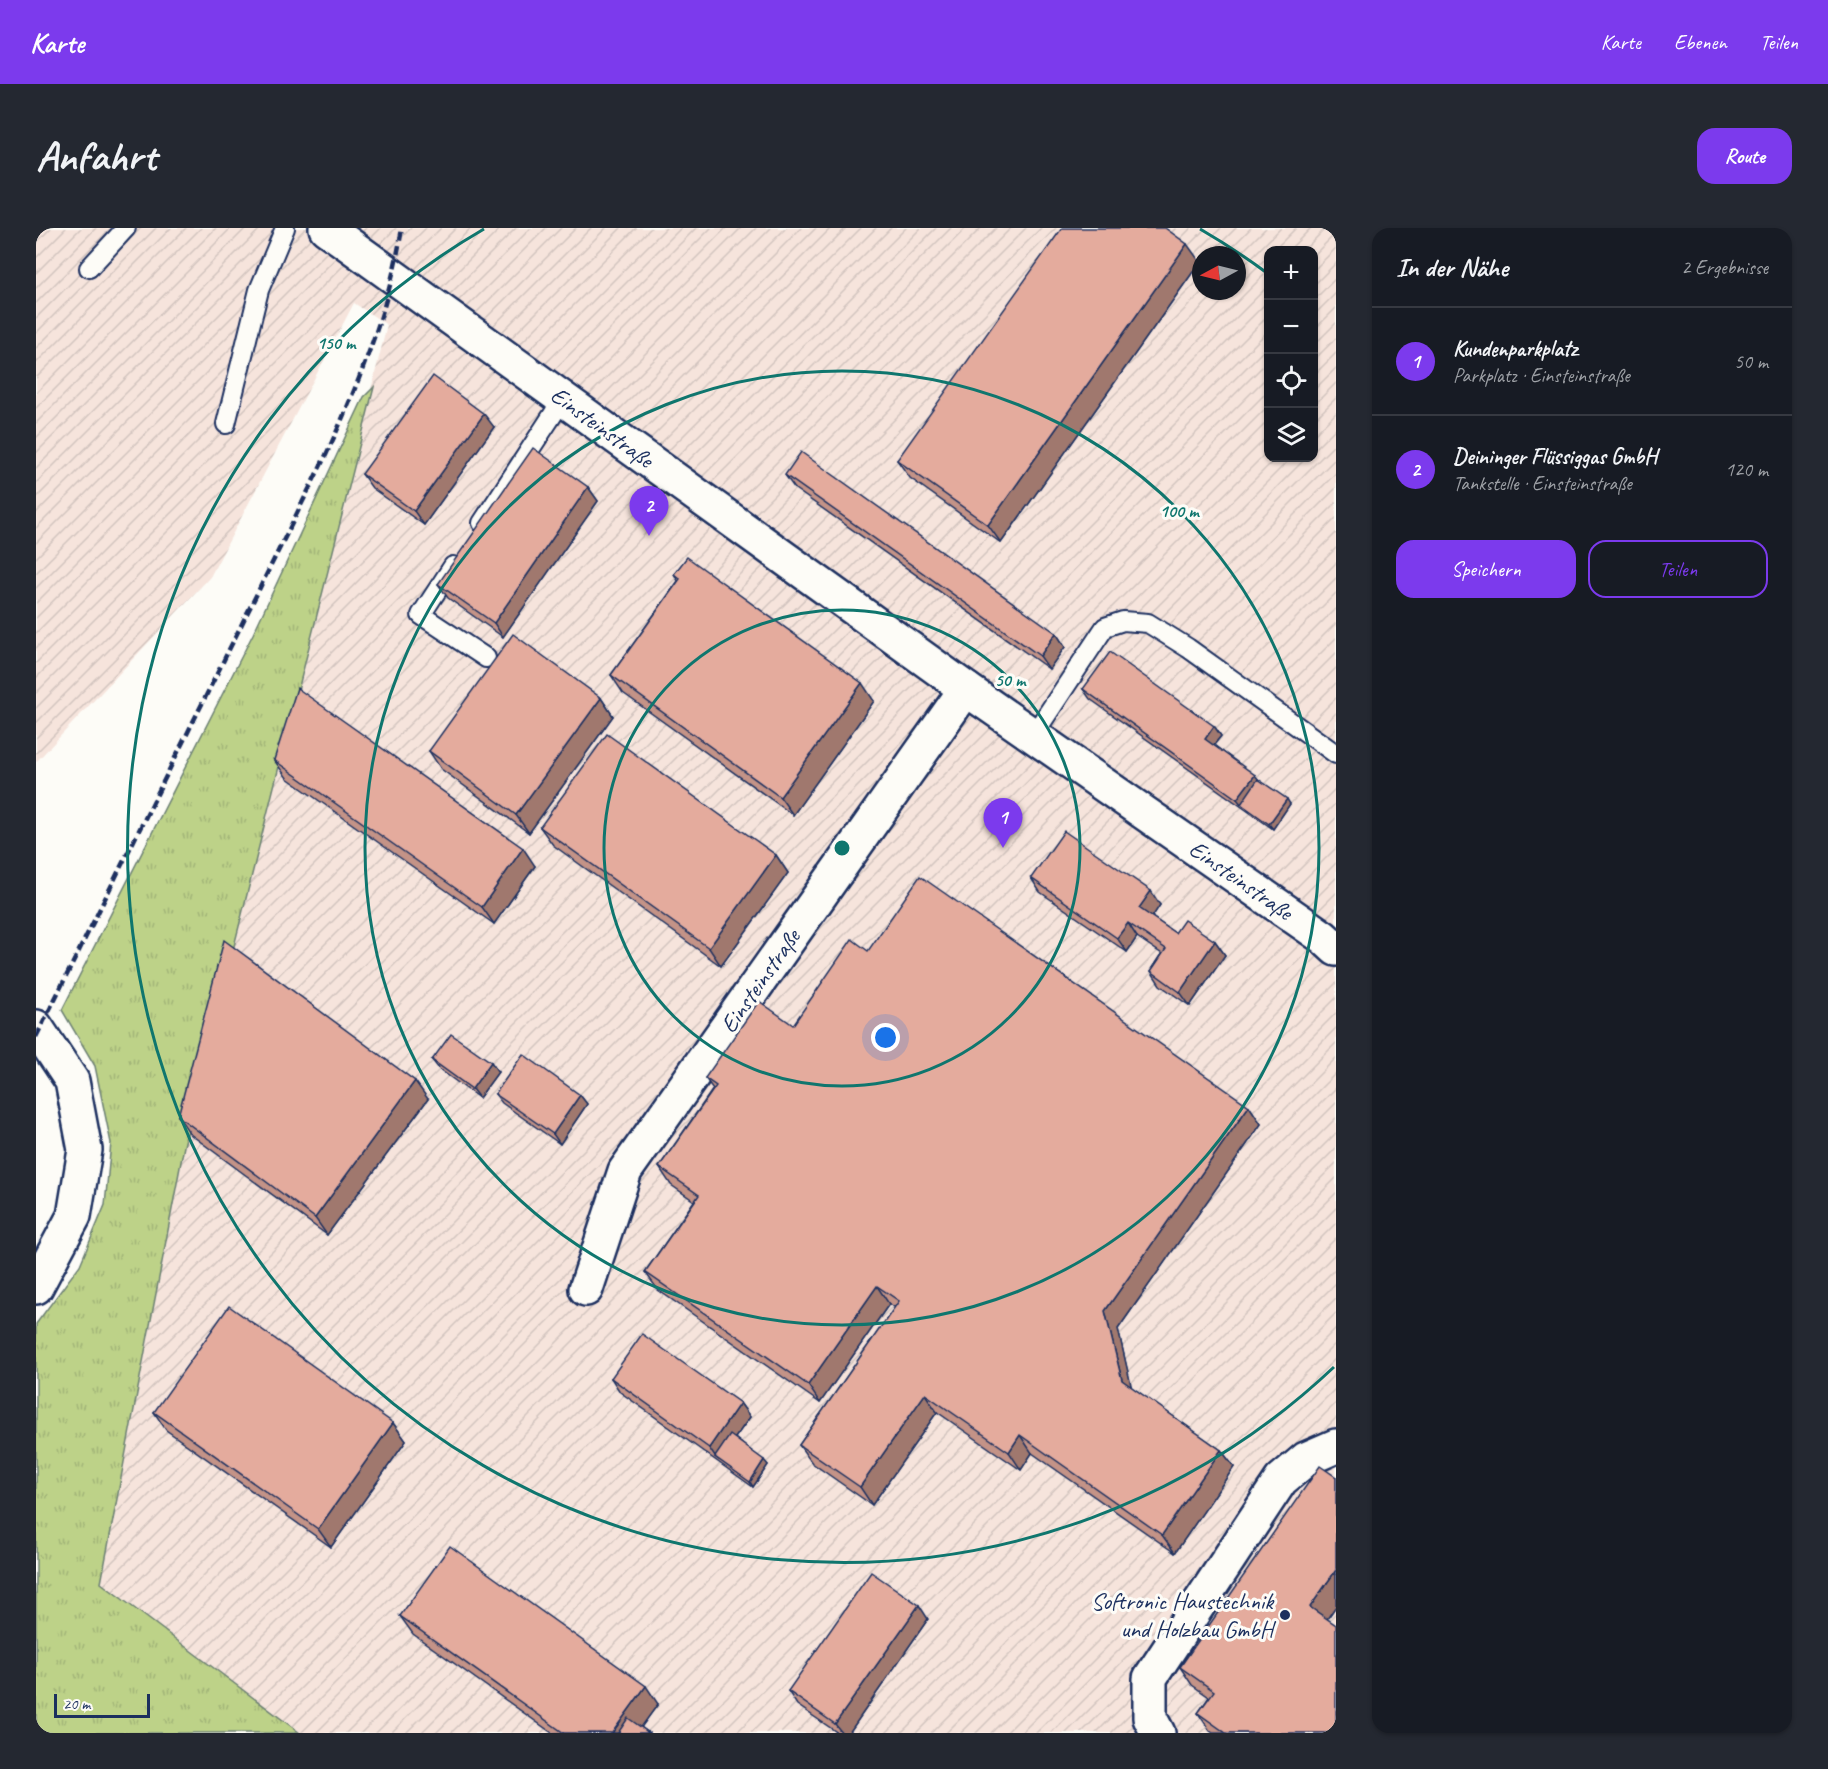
<!DOCTYPE html>
<html lang="de">
<head>
<meta charset="utf-8">
<style>
	:root { --surface:#171b24; --page:#242831; --text:#f1f3f6; --muted:#9ea1a6; --line:#363941; --accent:#7c3aed }
	body { margin:0; font-family:Caveat,sans-serif; background:var(--page); color:var(--text) }
	.controls { position:absolute; right:18px; top:18px; display:grid; overflow:hidden; border-radius:12px; box-shadow:0 2px 4px #0004 }
	.controls button { width:54px; height:54px; display:grid; place-items:center; padding:0; border:0; border-bottom:2px solid var(--line); background:var(--surface); color:var(--text); font:30px sans-serif }
	.compass { position:absolute; left:1156px; top:18px; width:54px; height:54px; border-radius:50%; background:var(--surface); box-shadow:0 2px 4px #0004; rotate:263deg }
	.scale { position:absolute; left:18px; bottom:15px; width:96px; box-sizing:border-box; padding-left:6px; border:3px solid #1b2f5e; border-top:0; font-size:16px; line-height:21px; white-space:nowrap; color:#1b2f5e; -webkit-text-stroke:4px #fdfcf7; paint-order:stroke }
	.you { position:absolute; left:850px; top:810px; width:21px; height:21px; margin:-15px; border:4px solid #fff; border-radius:50%; background:#1a73e8; box-shadow:0 0 0 9px #1a73e833 }
	.badge { display:grid; place-items:center; width:39px; height:39px; border-radius:50%; background:var(--accent); color:#fff; font-size:20px; font-weight:700 }
	.pin { position:absolute; translate:-50% -50px; filter:drop-shadow(0 2px 3px #0008) }
	.pin::after { content:''; position:absolute; top:32px; width:21px; height:18px; background:inherit; clip-path:polygon(0 0,100% 0,50% 100%) }
	.list { margin:0; padding:0; list-style:none }
	h2 { display:flex; justify-content:space-between; align-items:center; height:78px; margin:0; padding:0 24px; font-size:26px }
	h2 small { font-size:20px; font-weight:400; color:var(--muted) }
	.list li { display:grid; grid-template-columns:39px 1fr auto; gap:18px; align-items:center; box-sizing:border-box; height:108px; padding:0 24px; border-top:2px solid var(--line) }
	.list b { display:block; font-size:22px; white-space:nowrap }
	.list p { margin:0; font-size:20px; white-space:nowrap; color:var(--muted) }
	.list em { font-size:20px; font-style:normal; color:var(--muted) }
	.actions { display:flex; gap:12px; padding:18px 24px }
	.actions a { flex:1; padding:14px 0; border:2px solid var(--accent); border-radius:18px; text-align:center; font-size:21px; color:var(--accent) }
	.actions .main { background:var(--accent); color:#fff }
	.icon { flex:none; width:33px; height:33px; fill:none; stroke:currentColor; stroke-width:2; stroke-linecap:round; stroke-linejoin:round }
	.map { position:relative; flex:none; width:1300px; height:1505px; overflow:hidden; border-radius:18px }
	header { display:flex; align-items:center; gap:36px; box-sizing:border-box; height:84px; padding:0 30px; background:var(--accent); color:#fff }
	header strong { font-size:28px }
	nav { display:flex; gap:33px; margin-inline-start:auto; font-size:21px }
	.intro { display:flex; align-items:center; justify-content:space-between; box-sizing:border-box; height:144px; padding:0 36px }
	h1 { margin:0; font-size:42px }
	.button { padding:15px 27px; border-radius:18px; background:var(--accent); color:#fff; font-size:21px; font-weight:700 }
	main { display:flex; gap:36px; padding:0 36px }
	aside { flex:1; background:var(--surface); border-radius:18px; box-shadow:0 2px 4px #0004 }
	.map>svg:first-child { display:block }
</style>
</head>
<body>
<header>
<strong>Karte</strong>
<nav><a>Karte</a><a>Ebenen</a><a>Teilen</a></nav>
</header>
<div class="intro"><h1>Anfahrt</h1><a class="button">Route</a></div>
<main>
<div class="map">
<svg width="1300" height="1505" viewBox="0 0 1300 1505">
	<defs>
		<pattern id="industrial-furrows" width="10" height="10" patternUnits="userSpaceOnUse" patternTransform="scale(1.5)"><rect width="10" height="10" fill="#f6e4dc"/><path d="M-1 1l2-2M0 10L10 0M9 11l2-2" fill="none" stroke="#d2c4bf"/></pattern>
		<pattern id="grass-tufts" width="24" height="20" patternUnits="userSpaceOnUse" patternTransform="scale(1.5)"><rect width="24" height="20" fill="#bdd288"/><path d="M3 7l-1-3M5 7V3M7 7l1-3M15 17l-1-3M17 17v-4M19 17l1-3" fill="none" stroke="#a2b578"/></pattern>
	</defs>
	<rect width="100%" height="100%" fill="#fdfcf7"/>
	<filter id="ink" filterUnits="userSpaceOnUse"><feTurbulence type="fractalNoise" baseFrequency=".0167" numOctaves="2"/><feDisplacementMap in="SourceGraphic" scale="12" xChannelSelector="R" yChannelSelector="G"/><feConvolveMatrix kernelMatrix="1 2 1 2 8 2 1 2 1" color-interpolation-filters="sRGB"/></filter>
	<g filter="url(#ink)">
		<path fill="url(#industrial-furrows)" fill-rule="evenodd" d="M 0,0 L 1300,0 L 1300,1505 L 264,1505 L 65,1355 L 148,918 L 351,97 L 318,75 L 174,349 L 0,534 ZM 1232,22 L 1278,22 L 1278,230 L 1232,230 ZM 1165,27 L 1201,27 L 1201,63 L 1165,63 Z"/>
		<path fill="url(#grass-tufts)" stroke="#6c8073" stroke-width="1.5" d="M 338,159 L 148,918 L 65,1355 L 264,1505 L 0,1505 L 0,1096 L 44,1037 L 69,977 L 75,915 L 59,838 L 26,782 L 217,406 L 328,169 Z"/>
		<g fill="none" stroke-linecap="round" stroke-linejoin="round">
			<defs>
				<g id="lane">
					<path d="M 53,40 L 90,0"/>
					<path d="M 190,196 L 223,62 L 249,0"/>
					<path d="M 446,295 L 527,171"/>
					<path d="M 417,338 L 385,387 L 450,430"/>
					<path d="M 998,506 L 1069,399 L 1087,393 L 1112,395 L 1152,420 L 1300,526"/>
				</g>
				<g id="street">
					<path d="M 290,0 L 930,461 L 1287,709 L 1300,721"/>
					<path d="M 0,799 L 36,853 L 49,922 L 38,988 L 0,1059"/>
					<path d="M 550,1061 L 589,943 L 930,461"/>
					<path d="M 1122,1505 L 1114,1490 L 1114,1450 L 1245,1252 L 1270,1231 L 1300,1218"/>
				</g>
			</defs>
			<use href="#lane" stroke="#1b2f5e" stroke-width="22"/>
			<use href="#street" stroke="#1b2f5e" stroke-width="38"/>
			<use href="#lane" stroke="#fdfcf7" stroke-width="18"/>
			<use href="#street" stroke="#fdfcf7" stroke-width="33"/>
			<path stroke="#1b2f5e" stroke-width="4.5" stroke-dasharray="9 4.5" stroke-linecap="butt" d="M 0,809 L 290,227 C 323,155 354,78 366,0"/>
		</g>
		<g fill="#c49387" stroke="#1b2f5e" stroke-width="1.5">
			<path d="M 1164,34 L 965,315 L 874,250 L 861,232 Z"/>
			<path d="M 458,199 L 388,297 L 336,260 L 326,246 Z"/>
			<path d="M 749,247 L 1020,405 L 1029,419 L 1013,441 L 759,261 Z"/>
			<path d="M 552,259 L 562,273 L 467,409 L 412,370 L 402,356 Z"/>
			<path d="M 638,346 L 838,473 L 757,587 L 587,465 L 575,447 L 642,353 Z"/>
			<path d="M 1047,461 L 1178,498 L 1185,508 L 1178,517 L 1254,576 L 1237,601 L 1054,471 Z"/>
			<path d="M 565,470 L 577,488 L 493,605 L 405,541 L 393,523 Z"/>
			<path d="M 238,532 L 499,638 L 458,696 L 251,550 Z"/>
			<path d="M 504,599 L 740,627 L 752,645 L 685,738 L 517,617 Z"/>
			<path d="M 995,650 L 1124,677 L 1116,689 L 1139,705 L 1179,713 L 1189,727 L 1154,778 L 1124,757 L 1115,743 L 1126,726 L 1101,709 L 1091,724 L 1004,664 Z"/>
			<path d="M 832,723 L 1213,878 L 1225,896 L 1082,1101 L 1095,1159 L 1185,1222 L 1198,1239 L 1139,1325 L 996,1225 L 985,1242 L 901,1184 L 836,1277 L 776,1235 L 763,1217 L 859,1079 L 853,1076 L 784,1175 L 622,1062 L 609,1044 L 658,973 L 635,957 L 623,939 L 677,861 L 669,850 L 757,797 Z"/>
			<path d="M 396,832 L 455,834 L 462,844 L 443,870 L 403,841 Z"/>
			<path d="M 459,866 L 544,867 L 551,876 L 524,916 L 466,875 Z"/>
			<path d="M 392,871 L 291,1007 L 154,906 L 142,888 Z"/>
			<path d="M 575,1150 L 704,1175 L 714,1189 L 699,1210 L 732,1237 L 717,1259 L 584,1164 Z"/>
			<path d="M 118,1184 L 357,1195 L 370,1213 L 295,1319 L 130,1202 Z"/>
			<path d="M 1300,1249 L 1300,1378 L 1291,1391 L 1300,1505 L 1177,1505 L 1174,1503 L 1162,1485 L 1173,1469 L 1156,1457 L 1144,1439 Z"/>
			<path d="M 364,1388 L 622,1476 L 605,1499 L 613,1505 L 516,1505 L 377,1406 Z"/>
			<path d="M 892,1391 L 813,1505 L 802,1505 L 761,1477 L 752,1463 Z"/>
		</g>
		<g fill="#a0786e" stroke="#1b2f5e" stroke-width="1.5">
			<path d="M 1151,16 L 1164,34 L 965,315 L 952,297 Z"/>
			<path d="M 448,186 L 458,199 L 388,297 L 378,283 Z"/>
			<path d="M 552,259 L 562,273 L 467,409 L 458,395 Z"/>
			<path d="M 1020,405 L 1029,419 L 1013,441 L 1004,428 Z"/>
			<path d="M 826,455 L 838,473 L 757,587 L 744,569 Z"/>
			<path d="M 565,470 L 577,488 L 493,605 L 480,587 Z"/>
			<path d="M 1178,498 L 1185,508 L 1175,520 L 1169,511 Z"/>
			<path d="M 1219,547 L 1226,556 L 1205,576 L 1201,571 Z"/>
			<path d="M 1251,571 L 1254,576 L 1237,601 L 1233,596 Z"/>
			<path d="M 487,620 L 499,638 L 458,696 L 446,679 Z"/>
			<path d="M 740,627 L 752,645 L 685,738 L 673,720 Z"/>
			<path d="M 1115,663 L 1124,677 L 1113,694 L 1103,680 Z"/>
			<path d="M 1092,695 L 1101,709 L 1091,724 L 1081,710 Z"/>
			<path d="M 1179,713 L 1189,727 L 1154,778 L 1144,764 Z"/>
			<path d="M 455,834 L 462,844 L 443,870 L 436,861 Z"/>
			<path d="M 379,853 L 392,871 L 291,1007 L 279,990 Z"/>
			<path d="M 544,867 L 551,876 L 524,916 L 517,906 Z"/>
			<path d="M 1213,878 L 1225,896 L 1082,1101 L 1098,1170 L 1086,1152 L 1069,1083 Z"/>
			<path d="M 841,1058 L 853,1076 L 784,1175 L 772,1157 Z"/>
			<path d="M 889,1166 L 901,1184 L 836,1277 L 824,1259 Z"/>
			<path d="M 704,1175 L 714,1189 L 683,1232 L 679,1229 L 673,1220 Z"/>
			<path d="M 357,1195 L 370,1213 L 295,1319 L 282,1301 Z"/>
			<path d="M 984,1207 L 996,1225 L 985,1242 L 973,1224 Z"/>
			<path d="M 1185,1222 L 1198,1239 L 1139,1325 L 1126,1307 Z"/>
			<path d="M 728,1232 L 732,1237 L 717,1259 L 714,1254 Z"/>
			<path d="M 1300,1342 L 1300,1378 L 1287,1397 L 1274,1379 Z"/>
			<path d="M 883,1377 L 892,1391 L 813,1505 L 806,1505 L 799,1496 Z"/>
			<path d="M 610,1458 L 622,1476 L 601,1505 L 576,1505 Z"/>
		</g>
		<g fill="#e4ab9d" stroke="#1b2f5e" stroke-width="1.5">
			<path d="M 1026,0 L 1129,0 L 1151,16 L 952,297 L 861,232 Z"/>
			<path d="M 397,148 L 448,186 L 378,283 L 326,246 Z"/>
			<path d="M 497,220 L 552,259 L 458,395 L 402,356 Z"/>
			<path d="M 765,224 L 1020,405 L 1004,428 L 749,247 Z"/>
			<path d="M 651,329 L 826,455 L 744,569 L 575,447 L 644,351 L 638,346 Z"/>
			<path d="M 477,406 L 565,470 L 480,587 L 393,523 Z"/>
			<path d="M 1074,424 L 1178,498 L 1169,511 L 1219,547 L 1201,571 L 1047,461 Z"/>
			<path d="M 261,460 L 487,620 L 446,679 L 238,532 Z"/>
			<path d="M 571,506 L 740,627 L 673,720 L 504,599 Z"/>
			<path d="M 1222,551 L 1251,571 L 1233,596 L 1205,576 Z"/>
			<path d="M 1028,603 L 1115,663 L 1103,680 L 1139,705 L 1148,692 L 1179,713 L 1144,764 L 1115,743 L 1130,721 L 1092,695 L 1081,710 L 995,650 Z"/>
			<path d="M 884,648 L 1213,878 L 1069,1083 L 1086,1152 L 1185,1222 L 1126,1307 L 984,1207 L 973,1224 L 889,1166 L 824,1259 L 763,1217 L 863,1073 L 841,1058 L 772,1157 L 609,1044 L 663,967 L 623,939 L 680,858 L 669,850 L 723,773 L 757,797 L 816,711 L 832,723 Z"/>
			<path d="M 188,712 L 379,853 L 279,990 L 142,888 Z"/>
			<path d="M 415,806 L 455,834 L 436,861 L 396,832 Z"/>
			<path d="M 487,826 L 544,867 L 517,906 L 459,866 Z"/>
			<path d="M 193,1078 L 357,1195 L 282,1301 L 118,1184 Z"/>
			<path d="M 606,1106 L 704,1175 L 673,1220 L 575,1150 Z"/>
			<path d="M 694,1207 L 728,1232 L 714,1254 L 679,1229 Z"/>
			<path d="M 1284,1238 L 1300,1249 L 1300,1342 L 1274,1379 L 1300,1397 L 1300,1505 L 1190,1505 L 1162,1485 L 1178,1463 L 1144,1439 Z"/>
			<path d="M 414,1318 L 610,1458 L 576,1505 L 528,1505 L 364,1388 Z"/>
			<path d="M 835,1344 L 883,1377 L 799,1496 L 752,1463 Z"/>
			<path d="M 592,1490 L 613,1505 L 582,1505 Z"/>
		</g>
	</g>
	<g fill="none" stroke="#0f766e" stroke-width="3">
		<circle cx="806" cy="620" r="238"/>
		<circle cx="806" cy="620" r="477"/>
		<path d="M1298 1139A715 715 0 1 1 448 1M1164 1A715 715 0 0 1 1231 45"/>
	</g>
	<circle fill="#1b2f5e" stroke="#fdfcf7" stroke-width="2" cx="1249" cy="1387" r="6"/>
	<g text-anchor="middle" stroke-width="6" stroke-linejoin="round" paint-order="stroke">
		<g font-size="24" fill="#1b2f5e" stroke="#fdfcf7">
			<text transform="translate(566 199) rotate(36)" y="8">Einsteinstraße</text>
			<text transform="translate(1205 652) rotate(35)" y="8">Einsteinstraße</text>
			<text transform="translate(724 753) rotate(-55)" y="8">Einsteinstraße</text>
		</g>
		<g font-size="24" fill="#1b2f5e" stroke="#fdfcf7" text-anchor="end">
			<text x="1237" y="1381">Softronic Haustechnik<tspan x="1237" dy="28">und Holzbau GmbH</tspan></text>
		</g>
	</g>
	<circle cx="806" cy="620" r="9" fill="#0f766e" stroke="#fdfcf7" stroke-width="3"/>
	<g font-size="18" text-anchor="middle" font-weight="bold" fill="#0f766e" stroke="#fdfcf7" stroke-width="6" stroke-linejoin="round" paint-order="stroke">
		<text x="300" y="121">150 m</text>
		<text x="1143" y="289">100 m</text>
		<text x="974" y="458">50 m</text>
	</g>
</svg>
<div class="controls">
<button>+</button>
<button>−</button>
<button><svg class="icon" aria-label="locate" viewBox="0 0 24 24"><circle cx="12" cy="12" r="6"/><path d="M12 2v4M12 18v4M2 12h4M18 12h4"/></svg></button>
<button><svg class="icon" aria-label="layers" viewBox="0 0 24 24"><path d="M12 4l9 5-9 5-9-5zM3 14l9 5 9-5"/></svg></button>
</div>
<svg class="compass" viewBox="-18 -18 36 36"><path d="M0-13l5 13h-10z" fill="#e53935"/><path d="M0 13l5-13h-10z" fill="#9ea1a6"/></svg>
<div class="scale">20 m</div>
<div class="you"></div>
<div class="pin badge" style="left:967px;top:620px">1</div>
<div class="pin badge" style="left:613px;top:308px">2</div>
</div>
<aside>
<h2>In der Nähe<small>2 Ergebnisse</small></h2>
<ul class="list">
<li><span class="badge">1</span><div><b>Kundenparkplatz</b><p>Parkplatz · Einsteinstraße</p></div><em>50 m</em></li>
<li><span class="badge">2</span><div><b>Deininger Flüssiggas GmbH</b><p>Tankstelle · Einsteinstraße</p></div><em>120 m</em></li>
</ul>
<div class="actions"><a class="main">Speichern</a><a>Teilen</a></div>
</aside>
</main>
</body>
</html>
